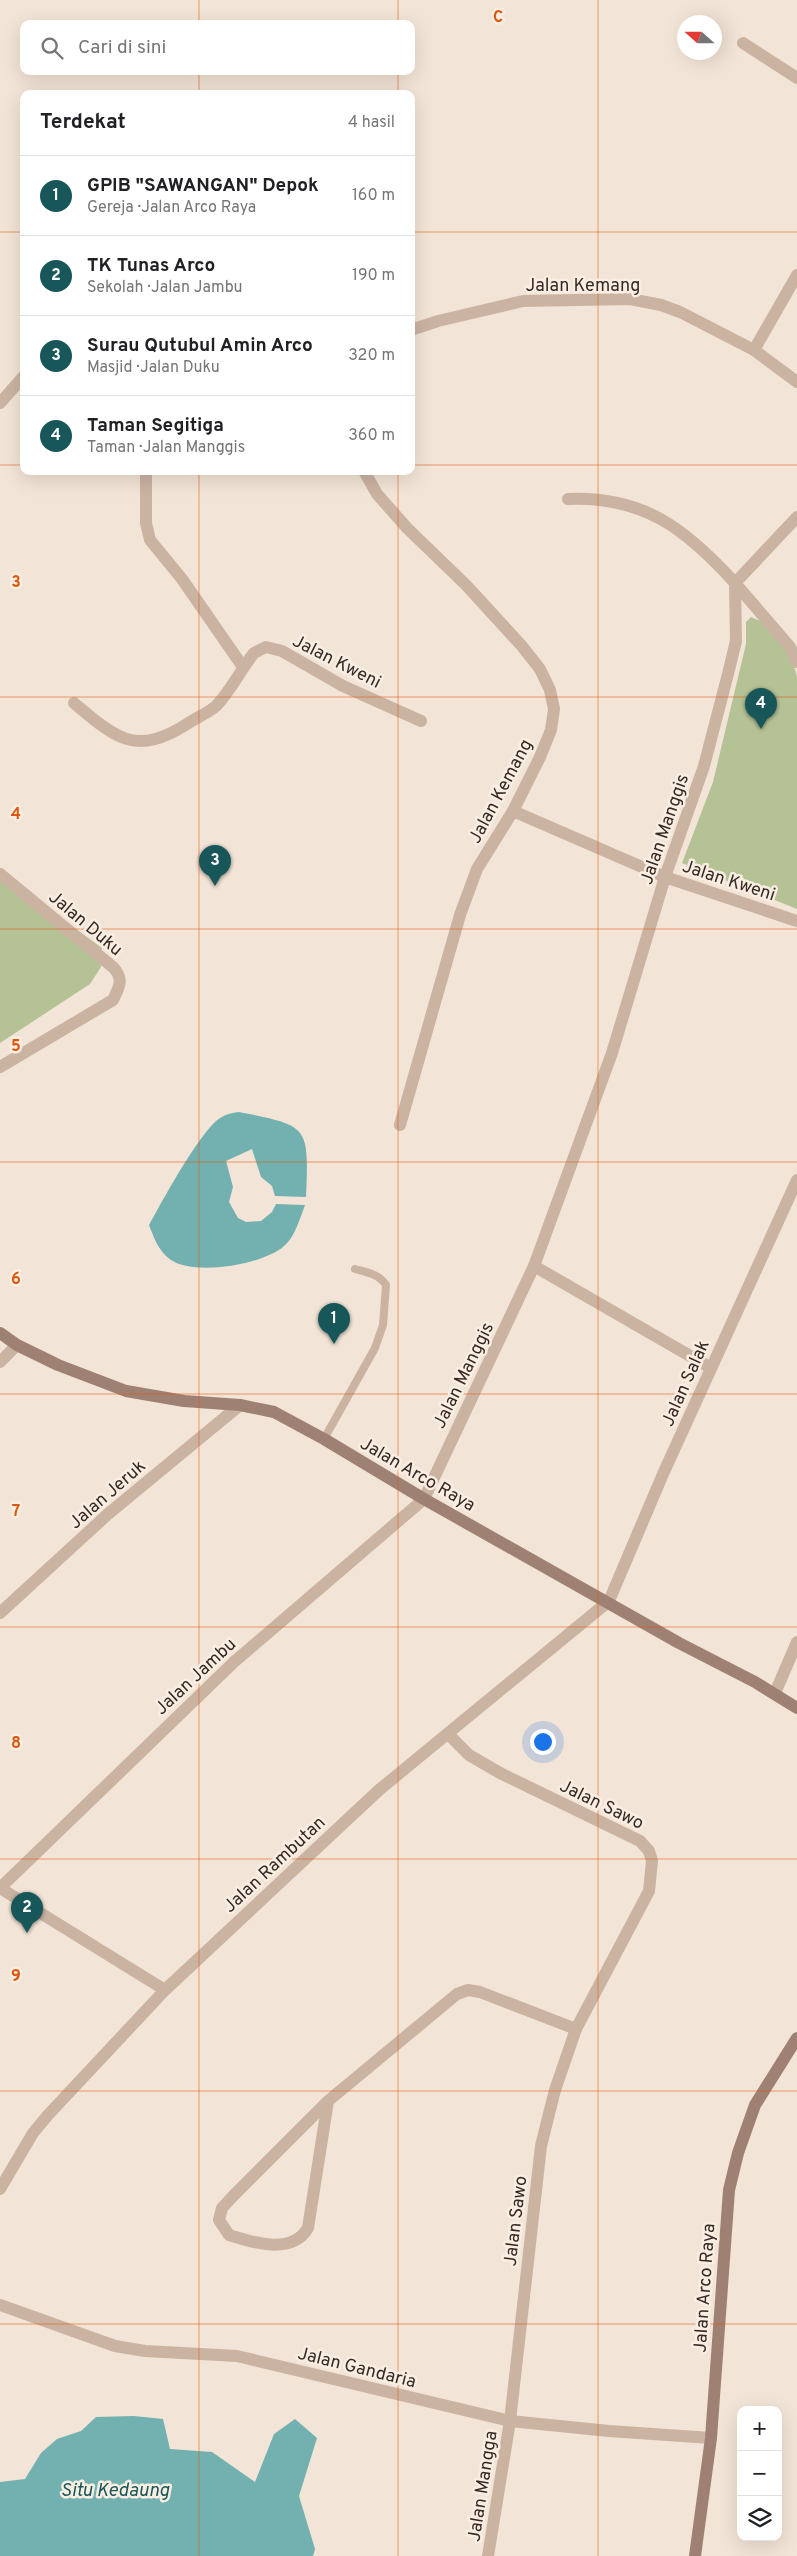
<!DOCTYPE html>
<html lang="id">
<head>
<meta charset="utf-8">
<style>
	:root { --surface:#fff; --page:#f2f2f2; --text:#202124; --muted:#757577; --line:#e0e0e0; --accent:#185759 }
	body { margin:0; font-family:Overpass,sans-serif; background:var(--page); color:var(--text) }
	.controls { position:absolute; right:15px; bottom:15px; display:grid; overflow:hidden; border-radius:10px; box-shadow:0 5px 20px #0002 }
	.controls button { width:45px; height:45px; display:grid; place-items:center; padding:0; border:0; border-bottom:1px solid var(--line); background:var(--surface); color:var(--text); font:25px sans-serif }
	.compass { position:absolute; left:677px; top:15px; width:45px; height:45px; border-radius:50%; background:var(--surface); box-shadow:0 5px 20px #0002; rotate:291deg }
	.you { position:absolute; left:542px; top:1741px; width:18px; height:18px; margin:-12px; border:4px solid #fff; border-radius:50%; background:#1a73e8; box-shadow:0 0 0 8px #1a73e833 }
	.badge { display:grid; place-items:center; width:32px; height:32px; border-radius:50%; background:var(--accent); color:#fff; font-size:16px; font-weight:700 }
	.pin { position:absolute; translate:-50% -41px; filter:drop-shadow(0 1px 2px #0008) }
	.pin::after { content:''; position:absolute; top:26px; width:18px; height:15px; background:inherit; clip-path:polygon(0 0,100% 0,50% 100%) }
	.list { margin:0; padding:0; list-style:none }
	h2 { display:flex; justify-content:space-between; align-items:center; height:65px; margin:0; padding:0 20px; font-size:21px }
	h2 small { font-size:16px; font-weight:400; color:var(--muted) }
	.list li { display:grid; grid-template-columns:32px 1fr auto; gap:15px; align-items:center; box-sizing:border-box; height:80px; padding:0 20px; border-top:1px solid var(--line) }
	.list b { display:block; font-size:19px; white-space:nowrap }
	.list p { margin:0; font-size:16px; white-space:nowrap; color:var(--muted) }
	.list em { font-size:16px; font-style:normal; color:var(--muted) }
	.icon { flex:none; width:28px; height:28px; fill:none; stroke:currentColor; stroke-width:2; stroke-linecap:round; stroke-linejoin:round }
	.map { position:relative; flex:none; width:797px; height:2556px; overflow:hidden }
	.search { position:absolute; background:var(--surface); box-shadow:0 5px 20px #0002; left:20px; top:20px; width:395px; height:55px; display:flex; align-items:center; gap:12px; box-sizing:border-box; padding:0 18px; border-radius:10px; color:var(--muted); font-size:19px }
	.panel { position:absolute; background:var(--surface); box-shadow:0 5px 20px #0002; left:20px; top:90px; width:395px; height:385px; border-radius:10px }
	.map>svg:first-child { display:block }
</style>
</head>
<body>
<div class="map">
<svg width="797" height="2556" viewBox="0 0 797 2556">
	<rect width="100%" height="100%" fill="#f2e4d6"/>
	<g fill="#b5c295">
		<path d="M 751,617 L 760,621 L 791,655 L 797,677 L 797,909 L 682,863 L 713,782 L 746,644 L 746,622 Z"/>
		<path d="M 0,874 L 102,948 L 101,967 L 90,984 L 0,1043 Z"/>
	</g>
	<g fill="#73b1b1">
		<path d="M 239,1112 C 309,1126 309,1125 306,1197 L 275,1196 L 272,1186 L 261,1177 L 252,1149 L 226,1161 L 233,1187 L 229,1202 L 238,1218 L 246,1222 L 261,1221 L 272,1212 L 276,1204 L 305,1205 C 300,1218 295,1237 284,1246 C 263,1265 194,1276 171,1260 C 159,1252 154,1238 149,1225 C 165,1196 192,1146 214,1123 C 221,1116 229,1113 239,1112 Z"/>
		<path d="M 134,2416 L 163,2419 L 170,2449 L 212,2452 L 255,2482 L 274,2434 L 295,2419 L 317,2438 L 299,2496 L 315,2549 L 313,2556 L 0,2556 L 0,2482 L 25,2479 L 41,2453 L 57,2439 L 81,2431 L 96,2417 Z"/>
	</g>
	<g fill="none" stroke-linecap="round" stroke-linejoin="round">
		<path stroke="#cbb3a2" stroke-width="8" d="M 324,1439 L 375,1348 L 383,1325 L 386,1285 C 379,1274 366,1272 355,1269"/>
		<g stroke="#cbb3a2" stroke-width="12">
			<path d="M 743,43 L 797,78"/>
			<path d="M 411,330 L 438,321 L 523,301 L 630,299 L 661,305 L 680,312 L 754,350 L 797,382"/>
			<path d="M 754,350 L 797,275"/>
			<path d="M 0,403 L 24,376"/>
			<path d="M 146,471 L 146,523 L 150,540 L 182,579 L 243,667"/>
			<path d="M 364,471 L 377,494 L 407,528 L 466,585 L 521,645 L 540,669 L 550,690 L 554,709 L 551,730 L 540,757 L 513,811 L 477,869 L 460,915 L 400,1125"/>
			<path d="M 797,517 L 735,583 L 790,647 L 797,662"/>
			<path d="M 74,703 C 116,738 135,757 187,724 C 196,718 208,713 216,706 C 229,693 242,668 254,653 L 266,647 L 282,651 L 343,686 L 421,721"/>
			<path d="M 513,811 L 665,877 L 797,921"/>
			<path d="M 0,874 L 114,968 C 124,980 119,987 113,1000 L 0,1067"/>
			<path d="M 534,1266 L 711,1368"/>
			<path d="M 0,1362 L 17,1345"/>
			<path d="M 0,1613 L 108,1514 L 240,1405"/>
			<path d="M 775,1693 L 797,1642"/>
			<path d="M 448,1734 L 469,1755 L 500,1773 L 640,1841 L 649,1851 L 652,1861 L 649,1891 L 576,2029 L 555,2090 L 541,2146 L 510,2421 L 488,2556"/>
			<path d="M 0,1888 L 234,1662 L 424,1499 L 534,1266 L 612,1053 L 665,877 L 704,766 L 728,674 L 736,641 L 735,583 C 686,529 644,496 568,499"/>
			<path d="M 0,1888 L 165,1990"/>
			<path d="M 328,2101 L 308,2228 C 292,2255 254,2243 229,2235 L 219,2220 L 222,2208 L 234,2195 L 328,2101 L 457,1994 L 468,1990 L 480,1992 L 576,2029"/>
			<path d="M 0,2189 L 33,2133 L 48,2115 L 165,1990 L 379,1790 L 609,1601 L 663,1474 L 797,1180"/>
			<path d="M 0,2305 L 115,2346 L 145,2351 L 237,2356 L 510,2421 L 609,2431 L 711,2438"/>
		</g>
		<g stroke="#9e8173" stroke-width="12">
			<path d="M 0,1333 L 17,1345 L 58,1365 L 126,1391 L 184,1401 L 240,1405 L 274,1412 L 324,1439 L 424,1499 L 679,1643 L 755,1682 L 797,1708"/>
			<path d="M 695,2556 L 711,2438 L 729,2190 L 738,2153 L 755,2105 L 797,2038"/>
		</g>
	</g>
	<path fill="none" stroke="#df570d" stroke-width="1" stroke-opacity="0.55" d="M 199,0 L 199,24M 398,0 L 398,24M 598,0 L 598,2556M 199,71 L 199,94M 398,71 L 398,94M 0,232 L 24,232M 411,232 L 797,232M 0,465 L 24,465M 411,465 L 797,465M 199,471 L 199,2556M 398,471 L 398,2556M 0,697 L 797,697M 0,929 L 797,929M 0,1162 L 797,1162M 0,1394 L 797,1394M 0,1627 L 797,1627M 0,1859 L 797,1859M 0,2091 L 797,2091M 0,2324 L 797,2324"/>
	<g text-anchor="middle" stroke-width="5" stroke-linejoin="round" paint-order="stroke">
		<g font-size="18" fill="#352925" stroke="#faeee2">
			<text x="583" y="291">Jalan Kemang</text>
			<text transform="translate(337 661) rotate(27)" y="6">Jalan Kweni</text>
			<text transform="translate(500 791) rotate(-62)" y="6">Jalan Kemang</text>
			<text transform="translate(664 829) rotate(-71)" y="6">Jalan Manggis</text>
			<text transform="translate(729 880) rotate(18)" y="6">Jalan Kweni</text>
			<text transform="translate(86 923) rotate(40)" y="6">Jalan Duku</text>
			<text transform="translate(463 1375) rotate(-64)" y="6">Jalan Manggis</text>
			<text transform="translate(685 1383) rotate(-66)" y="6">Jalan Salak</text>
			<text transform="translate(418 1474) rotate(30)" y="6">Jalan Arco Raya</text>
			<text transform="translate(107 1494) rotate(-41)" y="6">Jalan Jeruk</text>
			<text transform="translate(195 1676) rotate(-43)" y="6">Jalan Jambu</text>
			<text transform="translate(602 1804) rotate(26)" y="6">Jalan Sawo</text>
			<text transform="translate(274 1864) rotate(-43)" y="6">Jalan Rambutan</text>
			<text transform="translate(515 2221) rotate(-83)" y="6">Jalan Sawo</text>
			<text transform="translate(704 2288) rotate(-86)" y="6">Jalan Arco Raya</text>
			<text transform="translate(357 2367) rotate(14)" y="6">Jalan Gandaria</text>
			<text transform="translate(482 2486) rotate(-81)" y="6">Jalan Mangga</text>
		</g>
		<g font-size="19" font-style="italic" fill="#185759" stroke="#faeee2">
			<text x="115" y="2496">Situ Kedaung</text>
		</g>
	</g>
	<g font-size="16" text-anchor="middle" font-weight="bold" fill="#df570d" stroke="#faeee2" stroke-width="5" stroke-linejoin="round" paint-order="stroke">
		<text x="498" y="22">C</text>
		<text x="16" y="587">3</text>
		<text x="16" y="819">4</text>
		<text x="16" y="1051">5</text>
		<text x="16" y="1284">6</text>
		<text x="16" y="1516">7</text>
		<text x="16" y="1748">8</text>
		<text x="16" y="1981">9</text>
	</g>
</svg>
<div class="controls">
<button>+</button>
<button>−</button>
<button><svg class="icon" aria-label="layers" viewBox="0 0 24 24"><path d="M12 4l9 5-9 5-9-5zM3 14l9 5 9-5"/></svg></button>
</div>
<svg class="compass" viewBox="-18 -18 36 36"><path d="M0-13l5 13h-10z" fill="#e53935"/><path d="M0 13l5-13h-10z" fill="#757577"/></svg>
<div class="you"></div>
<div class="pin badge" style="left:334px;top:1344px">1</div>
<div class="pin badge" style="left:27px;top:1933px">2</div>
<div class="pin badge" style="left:215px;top:886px">3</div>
<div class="pin badge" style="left:761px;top:729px">4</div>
<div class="search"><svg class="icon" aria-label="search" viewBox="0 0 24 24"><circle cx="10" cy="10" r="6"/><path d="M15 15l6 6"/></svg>Cari di sini</div>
<section class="panel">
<h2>Terdekat<small>4 hasil</small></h2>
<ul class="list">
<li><span class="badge">1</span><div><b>GPIB &quot;SAWANGAN&quot; Depok</b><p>Gereja · Jalan Arco Raya</p></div><em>160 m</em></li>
<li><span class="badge">2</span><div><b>TK Tunas Arco</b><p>Sekolah · Jalan Jambu</p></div><em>190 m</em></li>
<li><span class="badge">3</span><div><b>Surau Qutubul Amin Arco</b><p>Masjid · Jalan Duku</p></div><em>320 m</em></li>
<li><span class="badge">4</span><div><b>Taman Segitiga</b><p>Taman · Jalan Manggis</p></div><em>360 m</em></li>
</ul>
</section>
</div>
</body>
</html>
